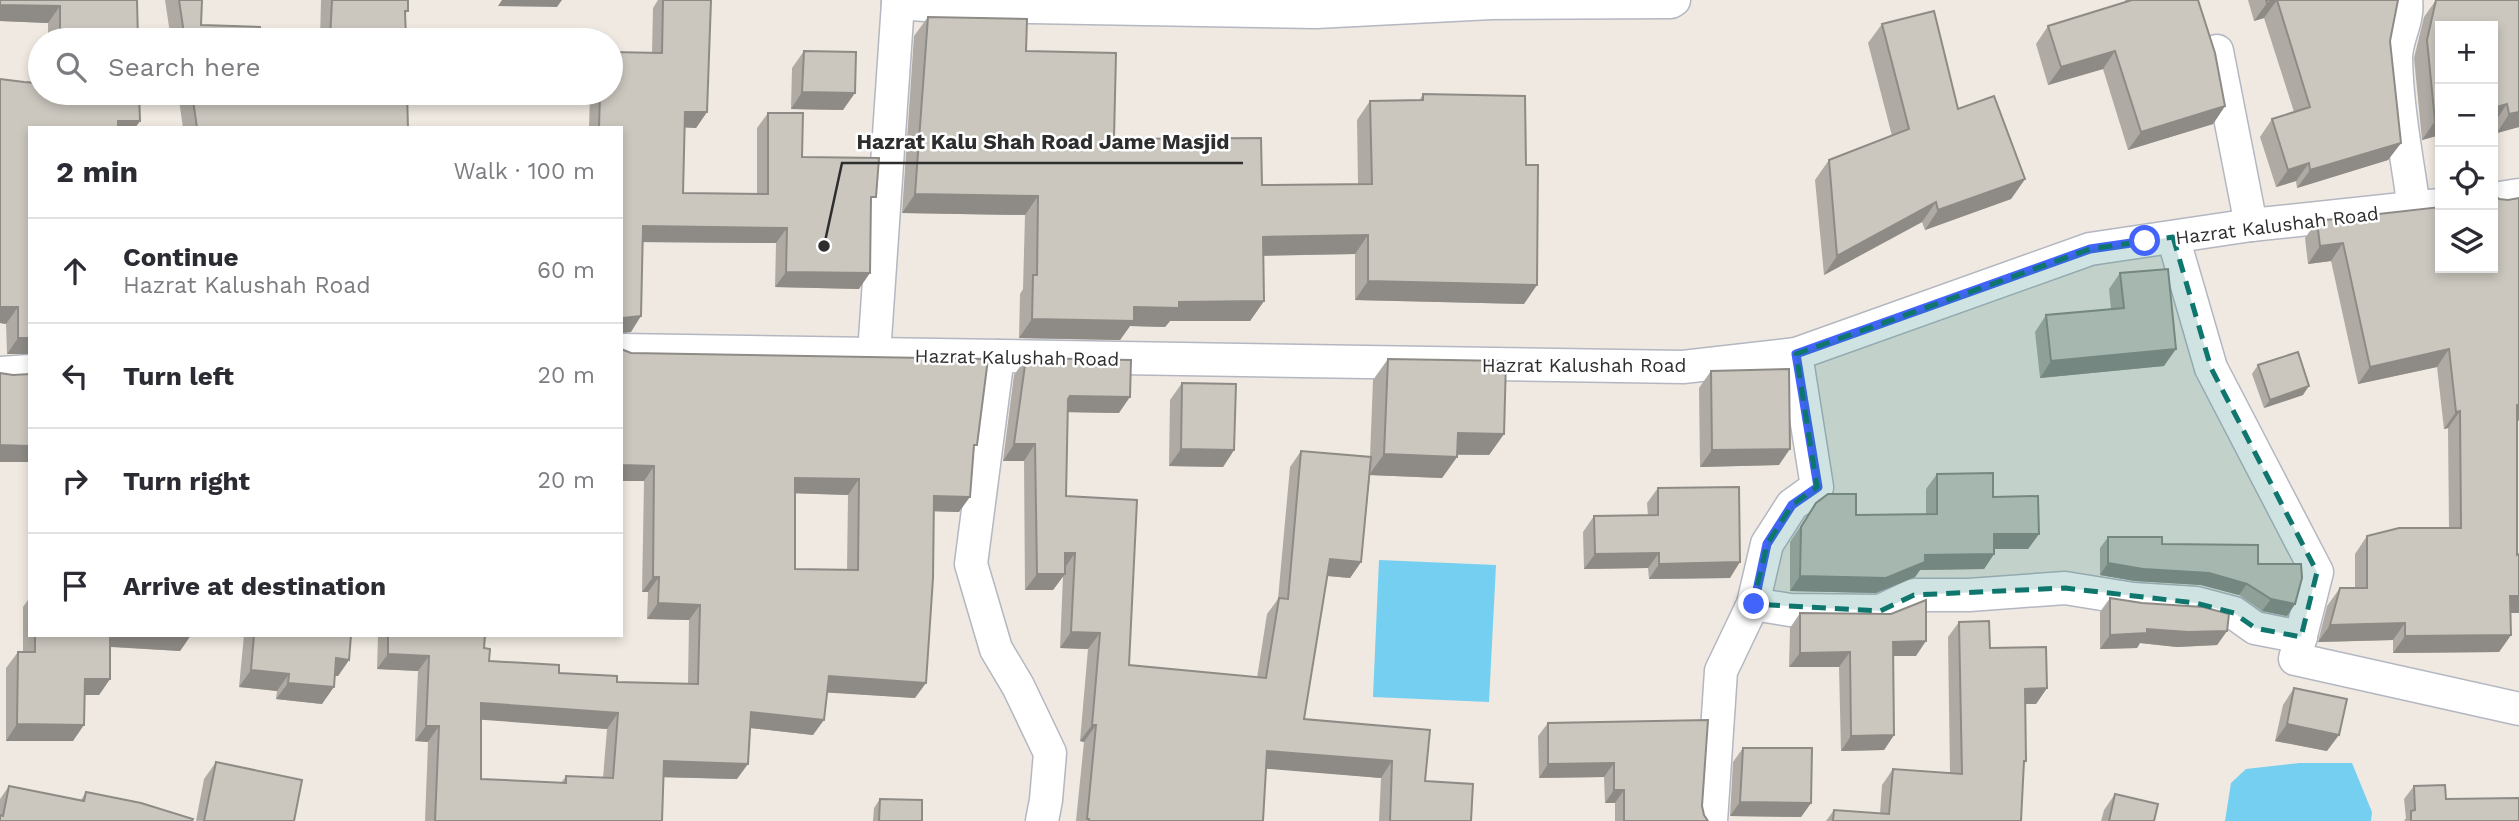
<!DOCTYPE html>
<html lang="en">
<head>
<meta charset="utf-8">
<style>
	:root { --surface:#fff; --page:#f7f7f7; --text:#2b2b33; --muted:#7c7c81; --line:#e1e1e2 }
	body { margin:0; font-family:"Work Sans",sans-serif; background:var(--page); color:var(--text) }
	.controls { position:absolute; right:21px; top:21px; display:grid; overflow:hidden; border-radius:0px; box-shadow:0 4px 10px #0003 }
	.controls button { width:63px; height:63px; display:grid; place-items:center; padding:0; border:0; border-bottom:2px solid var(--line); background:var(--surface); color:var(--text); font:35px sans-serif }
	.stop { position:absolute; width:21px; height:21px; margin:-16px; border:5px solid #4264fb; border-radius:50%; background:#fff }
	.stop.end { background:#4264fb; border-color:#fff; box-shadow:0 2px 7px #0008 }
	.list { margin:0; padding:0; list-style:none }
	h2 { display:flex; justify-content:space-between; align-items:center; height:91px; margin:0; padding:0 28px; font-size:30px }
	h2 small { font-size:23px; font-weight:400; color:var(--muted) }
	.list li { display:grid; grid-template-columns:46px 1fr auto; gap:21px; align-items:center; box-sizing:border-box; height:105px; padding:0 28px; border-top:2px solid var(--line) }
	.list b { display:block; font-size:26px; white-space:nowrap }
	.list p { margin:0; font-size:23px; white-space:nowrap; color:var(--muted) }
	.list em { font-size:23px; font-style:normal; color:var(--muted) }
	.icon { flex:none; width:38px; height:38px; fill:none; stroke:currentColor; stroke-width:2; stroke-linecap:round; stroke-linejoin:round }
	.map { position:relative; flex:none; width:2519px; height:821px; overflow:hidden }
	.search { position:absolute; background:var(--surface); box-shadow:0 4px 10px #0003; left:28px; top:28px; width:595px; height:77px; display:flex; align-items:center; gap:18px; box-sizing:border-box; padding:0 24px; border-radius:38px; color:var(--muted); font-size:26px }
	.panel { position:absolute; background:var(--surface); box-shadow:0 4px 10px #0003; left:28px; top:126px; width:595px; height:511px; border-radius:0px }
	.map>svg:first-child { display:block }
</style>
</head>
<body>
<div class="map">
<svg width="2519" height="821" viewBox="0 0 2519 821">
	<rect width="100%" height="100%" fill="#efe9e1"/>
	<g fill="#75cff0">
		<path d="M 1379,560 L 1496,565 L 1489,702 L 1373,697 Z"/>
		<path d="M 2300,763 L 2352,763 L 2372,812 L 2371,821 L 2225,821 L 2231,783 L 2246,769 Z"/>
	</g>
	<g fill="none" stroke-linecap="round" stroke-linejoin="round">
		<defs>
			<g id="street">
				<path d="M 898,0 L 898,3 L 925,5 L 1316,12 L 1491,3 L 1671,2 L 1674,0"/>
				<path d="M 2406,0 C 2409,21 2396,38 2396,58 C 2397,108 2407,158 2414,208"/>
				<path d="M 2217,51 L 2251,225"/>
				<path d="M 2493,199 L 2519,195"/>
				<path d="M 2173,237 L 2211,368 L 2317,572 L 2295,659 L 2519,709"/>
				<path d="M 621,350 L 1683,367 L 1796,354 L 2090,249 L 2251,225 L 2440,205"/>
				<path d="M 874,354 L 898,3"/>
				<path d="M 998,356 L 971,564 L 996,649 L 1018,686 L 1050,753 L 1046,800 L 1042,821"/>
				<path d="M 0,373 L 30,371"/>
				<path d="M 1753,604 L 1790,610 L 1880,611 L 1914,595 L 1969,595 L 2065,588 L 2133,599 L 2196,603 L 2234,613 L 2255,628 L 2301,637"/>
				<path d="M 1711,821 L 1721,671 L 1753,604 L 1767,544 L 1792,505 L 1817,487 L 1796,354"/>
			</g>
		</defs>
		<use href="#street" stroke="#b4b7c1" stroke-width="35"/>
		<use href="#street" stroke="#fff" stroke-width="32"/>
	</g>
	<g fill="#afaba4" fill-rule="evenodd">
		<path d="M 0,0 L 137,0 L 138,40 L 48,40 L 48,23 L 0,21 Z"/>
		<path d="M 165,0 L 202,0 L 201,25 L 260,40 L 171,40 Z"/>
		<path d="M 321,0 L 408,0 L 406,14 L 406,40 L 320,40 Z"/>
		<path d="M 658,0 L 711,0 L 707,112 L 696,128 L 684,127 L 683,193 L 757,194 L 757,128 L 768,113 L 802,157 L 871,204 L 859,289 L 775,287 L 776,243 L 643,242 L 631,332 L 621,333 L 621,128 L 589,128 L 590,93 L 611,93 L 652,53 L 653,8 Z"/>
		<path d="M 2125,0 L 2198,0 L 2225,106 L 2213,124 L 2128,150 L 2103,69 L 2048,85 L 2036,44 L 2048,26 L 2126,2 Z"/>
		<path d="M 2248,0 L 2398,0 L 2390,41 L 2401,143 L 2388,160 L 2297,188 L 2296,181 L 2276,187 L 2260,137 L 2272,119 L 2294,112 L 2264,18 L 2254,21 Z"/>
		<path d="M 2436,0 L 2519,0 L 2519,127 L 2497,133 L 2494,123 L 2493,123 L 2493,26 L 2440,26 L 2440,135 L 2422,140 L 2414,58 L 2424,17 Z"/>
		<path d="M 928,17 L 1026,51 L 1114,139 L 1262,185 L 1358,184 L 1357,120 L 1370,101 L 1419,101 L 1423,94 L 1524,304 L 1355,300 L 1355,254 L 1263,256 L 1264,301 L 1250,321 L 1170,321 L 1165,327 L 1130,326 L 1120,340 L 1019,338 L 1020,294 L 1023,289 L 1025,215 L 902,213 L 914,36 Z"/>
		<path d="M 1882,24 L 1958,109 L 2025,179 L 2011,199 L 1925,230 L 1922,222 L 1824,275 L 1815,180 L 1829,160 L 1892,136 L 1868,43 Z"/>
		<path d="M 804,51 L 843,110 L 791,109 L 792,68 Z"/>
		<path d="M 0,79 L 24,82 L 140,121 L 135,128 L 30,128 L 30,354 L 7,354 L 6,324 L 0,323 Z"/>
		<path d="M 178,93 L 407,93 L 408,128 L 183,128 Z"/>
		<path d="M 2519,198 L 2519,420 L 2517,421 L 2517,555 L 2519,554 L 2519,613 L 2511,613 L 2511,635 L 2499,652 L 2393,653 L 2393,640 L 2318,642 L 2327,606 L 2340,588 L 2355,588 L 2355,554 L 2367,536 L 2449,528 L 2448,428 L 2444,429 L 2437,367 L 2358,384 L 2331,261 L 2308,264 L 2305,238 L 2317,221 L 2440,207 L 2499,199 L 2508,200 Z"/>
		<path d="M 2120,273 L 2164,366 L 2040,378 L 2035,332 L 2046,315 L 2111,309 L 2109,289 Z"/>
		<path d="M 622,350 L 974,449 L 959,512 L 934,511 L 915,698 L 827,692 L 813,735 L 750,728 L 737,779 L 664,777 L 662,821 L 425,821 L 428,742 L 415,741 L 418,671 L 377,669 L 378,635 L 485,635 L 484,648 L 489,661 L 617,682 L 688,684 L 689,620 L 647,619 L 648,592 L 642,592 L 644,481 ZM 795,493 L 848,495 L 847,570 L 795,569 ZM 481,719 L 607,729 L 603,778 L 566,776 L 561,783 L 481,779 Z"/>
		<path d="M 1026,358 L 1119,413 L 1068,412 L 1066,496 L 1129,665 L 1257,678 L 1267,614 L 1278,599 L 1290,467 L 1301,451 L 1370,457 L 1373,380 L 1388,359 L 1504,434 L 1489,455 L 1457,455 L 1457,457 L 1442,478 L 1370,475 L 1361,562 L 1350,578 L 1327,576 L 1304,719 L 1430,730 L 1425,781 L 1471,821 L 1379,821 L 1381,778 L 1266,768 L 1263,821 L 1076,821 L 1084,742 L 1080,741 L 1088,649 L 1060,648 L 1063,576 L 1053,590 L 1025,590 L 1024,461 L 1003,461 L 1014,375 Z"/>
		<path d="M 2258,365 L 2303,395 L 2264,408 L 2252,374 Z"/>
		<path d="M 1711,371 L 1779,465 L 1700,467 L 1699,388 Z"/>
		<path d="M 1182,383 L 1234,450 L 1223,467 L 1169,466 L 1170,400 Z"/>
		<path d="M 1937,474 L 1993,497 L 2039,534 L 2028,549 L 1994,549 L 1994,554 L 1984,569 L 1920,570 L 1915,577 L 1876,593 L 1790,591 L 1790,542 L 1816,503 L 1856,515 L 1926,514 L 1926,489 Z"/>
		<path d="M 1658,488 L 1730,578 L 1649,579 L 1648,568 L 1584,569 L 1583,532 L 1594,516 L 1648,516 L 1647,503 Z"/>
		<path d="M 2108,537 L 2258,564 L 2295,604 L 2287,616 L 2262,611 L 2239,595 L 2201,585 L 2135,581 L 2100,575 L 2100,548 Z"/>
		<path d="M 30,597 L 30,635 L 191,635 L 180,651 L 110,647 L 110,679 L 99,695 L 85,695 L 73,741 L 6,741 L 6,668 L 18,652 L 23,652 L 23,607 Z"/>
		<path d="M 2110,598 L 2227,631 L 2217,645 L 2177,647 L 2140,643 L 2137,648 L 2100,649 L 2100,612 Z"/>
		<path d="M 1800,613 L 1916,656 L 1893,656 L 1894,735 L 1884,750 L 1841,751 L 1839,667 L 1789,667 L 1790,628 Z"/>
		<path d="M 1959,622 L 1990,648 L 2047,688 L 2036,704 L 2026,704 L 2026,761 L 2024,765 L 2021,821 L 1826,821 L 1834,810 L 1880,814 L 1882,785 L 1893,769 L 1950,773 L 1948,637 Z"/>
		<path d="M 244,635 L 351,635 L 349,660 L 338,676 L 335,676 L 322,704 L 276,699 L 277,691 L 239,687 Z"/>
		<path d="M 2294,688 L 2327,751 L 2275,741 L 2283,705 Z"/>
		<path d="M 1548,723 L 1702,806 L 1704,815 L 1708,821 L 1615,821 L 1615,803 L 1605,803 L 1604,777 L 1539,778 L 1538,736 Z"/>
		<path d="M 1743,748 L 1811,803 L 1801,817 L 1730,816 L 1733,762 Z"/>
		<path d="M 216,762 L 294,821 L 196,821 L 204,779 Z"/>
		<path d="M 9,786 L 81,800 L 86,792 L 192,821 L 0,821 L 0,799 Z"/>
		<path d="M 2414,786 L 2446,799 L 2519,821 L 2404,821 L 2406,818 L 2404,799 Z"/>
		<path d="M 2115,794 L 2154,821 L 2101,821 L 2104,810 Z"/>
		<path d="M 880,799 L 922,821 L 873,821 L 874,808 Z"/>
	</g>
	<g fill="#8e8b86">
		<path d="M 502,0 L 562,0 L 557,7 L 498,6 Z"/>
		<path d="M 2277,0 L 2264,18 L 2254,21 L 2267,3 Z"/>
		<path d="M 0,5 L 60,6 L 48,23 L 0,21 Z"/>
		<path d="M 2115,51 L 2103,69 L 2048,85 L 2061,67 Z"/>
		<path d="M 802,92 L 855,93 L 843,110 L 791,109 Z"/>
		<path d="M 2507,104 L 2494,123 L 2493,123 L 2493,108 Z"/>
		<path d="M 2225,106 L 2213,124 L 2128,150 L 2141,132 Z"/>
		<path d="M 685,112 L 707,112 L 696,128 L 674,127 Z"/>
		<path d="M 2519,112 L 2519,127 L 2497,133 L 2509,114 Z"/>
		<path d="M 2440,120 L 2440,135 L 2422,140 L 2435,121 Z"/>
		<path d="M 118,121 L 140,121 L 135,128 L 113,128 Z"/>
		<path d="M 2401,143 L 2388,160 L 2297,188 L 2310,170 Z"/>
		<path d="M 2309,163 L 2296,181 L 2276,187 L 2288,170 Z"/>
		<path d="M 2025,179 L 2011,199 L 1925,230 L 1938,210 Z"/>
		<path d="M 915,194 L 1038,196 L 1025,215 L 902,213 Z"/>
		<path d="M 1936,202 L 1922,222 L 1824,275 L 1837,256 Z"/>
		<path d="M 643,226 L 787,228 L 776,243 L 632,242 Z"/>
		<path d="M 1368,235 L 1355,254 L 1249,256 L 1263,237 Z"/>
		<path d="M 2343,243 L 2331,261 L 2308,264 L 2320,246 Z"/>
		<path d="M 786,272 L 870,273 L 859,289 L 775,287 Z"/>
		<path d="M 1368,281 L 1537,285 L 1524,304 L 1355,300 Z"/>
		<path d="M 1264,301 L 1250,321 L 1170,321 L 1165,327 L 1130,326 L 1120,340 L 1019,338 L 1032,319 L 1179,302 Z"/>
		<path d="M 0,307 L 18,307 L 6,324 L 0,323 Z"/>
		<path d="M 641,316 L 631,332 L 621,333 L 621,320 L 623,318 Z"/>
		<path d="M 18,338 L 30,338 L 30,354 L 7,354 Z"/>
		<path d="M 2176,349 L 2164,366 L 2040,378 L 2051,361 Z"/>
		<path d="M 2449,349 L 2437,367 L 2358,384 L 2370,367 Z"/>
		<path d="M 2309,386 L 2303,395 L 2264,408 L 2270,400 Z"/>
		<path d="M 1070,396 L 1130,397 L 1119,413 L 1058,412 Z"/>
		<path d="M 2517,405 L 2519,405 L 2519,420 L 2518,421 L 2505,423 Z"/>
		<path d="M 2460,411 L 2448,428 L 2444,429 L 2456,412 Z"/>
		<path d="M 1458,433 L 1504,434 L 1489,455 L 1443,454 Z"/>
		<path d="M 1014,444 L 1035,444 L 1024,461 L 1003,461 Z"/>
		<path d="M 0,445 L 30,446 L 30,462 L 0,462 Z"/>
		<path d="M 1181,449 L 1234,450 L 1223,467 L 1169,466 Z"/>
		<path d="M 1790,449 L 1779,465 L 1700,467 L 1712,450 Z"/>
		<path d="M 1384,454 L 1457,457 L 1442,478 L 1369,475 Z"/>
		<path d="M 621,465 L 654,466 L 644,481 L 621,481 Z"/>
		<path d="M 795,478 L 859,479 L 848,495 L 784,493 Z"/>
		<path d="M 934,496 L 970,497 L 959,512 L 923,511 Z"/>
		<path d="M 1994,534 L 2039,534 L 2028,549 L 1983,549 Z"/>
		<path d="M 1065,553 L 1075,553 L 1064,569 Z"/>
		<path d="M 1659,553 L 1648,568 L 1584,569 L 1595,554 Z"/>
		<path d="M 1994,554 L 1984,569 L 1920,570 L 1915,577 L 1876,593 L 1790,591 L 1800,576 L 1925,555 Z"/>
		<path d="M 1330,559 L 1361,562 L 1350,578 L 1318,575 Z"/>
		<path d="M 1740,562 L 1730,578 L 1649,579 L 1659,564 Z"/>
		<path d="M 2108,563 L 2209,573 L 2247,584 L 2239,595 L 2201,585 L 2135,581 L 2100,575 Z"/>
		<path d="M 1037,574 L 1065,574 L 1053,590 L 1025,590 Z"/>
		<path d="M 653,577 L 659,577 L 648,592 L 642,592 Z"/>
		<path d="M 2510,596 L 2519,596 L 2519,613 L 2498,613 Z"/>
		<path d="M 2271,599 L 2295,604 L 2287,616 L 2262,611 Z"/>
		<path d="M 658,603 L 700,605 L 689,620 L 647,619 Z"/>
		<path d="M 2405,623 L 2393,640 L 2318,642 L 2330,625 Z"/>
		<path d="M 2147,629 L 2227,631 L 2217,645 L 2177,647 L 2140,643 L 2137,648 L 2100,649 L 2110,635 Z"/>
		<path d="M 1071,632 L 1100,633 L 1088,649 L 1060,648 Z"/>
		<path d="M 106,635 L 191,635 L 180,651 L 99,646 Z"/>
		<path d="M 2511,635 L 2499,652 L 2393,653 L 2405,636 Z"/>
		<path d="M 1926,641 L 1916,656 L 1883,656 L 1893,642 Z"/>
		<path d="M 1850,652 L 1839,667 L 1789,667 L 1800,653 Z"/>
		<path d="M 388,654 L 429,656 L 418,671 L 377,669 Z"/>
		<path d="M 336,658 L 349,660 L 338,676 L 324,675 Z"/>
		<path d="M 251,670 L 289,674 L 277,691 L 239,687 Z"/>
		<path d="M 829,676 L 926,683 L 915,698 L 818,692 Z"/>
		<path d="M 85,679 L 110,679 L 99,695 L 73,695 Z"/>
		<path d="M 288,683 L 334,687 L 322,704 L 276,699 Z"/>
		<path d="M 2047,688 L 2036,704 L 2014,704 L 2025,689 Z"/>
		<path d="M 481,703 L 618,713 L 607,729 L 471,719 Z"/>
		<path d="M 751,712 L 824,720 L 813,735 L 741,727 Z"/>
		<path d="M 17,724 L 84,725 L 73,741 L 6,741 Z"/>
		<path d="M 2287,724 L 2339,735 L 2327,751 L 2275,741 Z"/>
		<path d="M 1092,725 L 1096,725 L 1084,742 L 1080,741 Z"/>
		<path d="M 426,726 L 439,726 L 428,742 L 415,741 Z"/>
		<path d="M 1894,735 L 1884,750 L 1841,751 L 1851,736 Z"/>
		<path d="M 1267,751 L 1392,761 L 1381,778 L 1256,768 Z"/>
		<path d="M 664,761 L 748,764 L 737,779 L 654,777 Z"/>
		<path d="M 1614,763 L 1604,777 L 1539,778 L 1548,764 Z"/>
		<path d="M 1614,790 L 1624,790 L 1615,803 L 1605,803 Z"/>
		<path d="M 1740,802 L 1811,803 L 1801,817 L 1730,816 Z"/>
	</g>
	<g fill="#cbc7bf" stroke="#8e8b86" stroke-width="2" fill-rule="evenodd">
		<path d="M 0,0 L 137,0 L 138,40 L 60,40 L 60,6 L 0,5 Z"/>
		<path d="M 179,0 L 202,0 L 201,25 L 260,27 L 260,40 L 185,40 Z"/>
		<path d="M 332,0 L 408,0 L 408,11 L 405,11 L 406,40 L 330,40 Z"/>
		<path d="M 663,0 L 711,0 L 707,112 L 685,112 L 683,193 L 768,194 L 768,113 L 803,113 L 802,157 L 879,158 L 876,197 L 871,197 L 870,273 L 786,272 L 787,228 L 643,226 L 641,316 L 623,318 L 621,320 L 621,128 L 599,128 L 600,93 L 611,93 L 611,52 L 662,53 Z"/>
		<path d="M 2132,0 L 2198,0 L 2215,53 L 2225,106 L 2141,132 L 2115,51 L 2061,67 L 2048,26 Z"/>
		<path d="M 2266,0 L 2398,0 L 2390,41 L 2401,143 L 2310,170 L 2309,163 L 2288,170 L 2272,119 L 2310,107 L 2277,0 L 2267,3 Z"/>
		<path d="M 2436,0 L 2519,0 L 2519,112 L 2509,114 L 2507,104 L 2493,108 L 2493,26 L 2440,26 L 2440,120 L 2435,121 L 2427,40 Z"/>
		<path d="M 1934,11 L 1958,109 L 1994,96 L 2025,179 L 1938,210 L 1936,202 L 1837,256 L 1829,160 L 1909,129 L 1882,24 Z"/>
		<path d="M 928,17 L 1027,19 L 1026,51 L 1116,53 L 1114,139 L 1261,138 L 1262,185 L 1372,184 L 1370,101 L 1423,100 L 1423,94 L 1525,96 L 1526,165 L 1538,165 L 1537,285 L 1368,281 L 1368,235 L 1263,237 L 1264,301 L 1179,302 L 1179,308 L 1134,307 L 1134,321 L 1032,319 L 1033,275 L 1037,275 L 1038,196 L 915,194 Z"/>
		<path d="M 804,51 L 856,52 L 855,93 L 802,92 Z"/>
		<path d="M 0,79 L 24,82 L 40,83 L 40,93 L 139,93 L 140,121 L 118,121 L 118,128 L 30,128 L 30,338 L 18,338 L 18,307 L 0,307 Z"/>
		<path d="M 192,93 L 407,93 L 408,128 L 197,128 Z"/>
		<path d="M 2493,193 L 2499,199 L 2508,200 L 2519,198 L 2519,405 L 2517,405 L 2517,555 L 2519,554 L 2519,596 L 2510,596 L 2511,635 L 2405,636 L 2405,623 L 2330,625 L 2340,588 L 2367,588 L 2367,536 L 2399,528 L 2461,528 L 2460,411 L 2456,412 L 2449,349 L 2370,367 L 2343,243 L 2320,246 L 2317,221 L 2440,207 L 2440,268 L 2493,268 Z"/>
		<path d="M 2168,269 L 2176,349 L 2051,361 L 2046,315 L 2124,308 L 2120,273 Z"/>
		<path d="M 621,349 L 631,353 L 988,359 L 977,445 L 974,445 L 970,497 L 934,496 L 933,578 L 926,683 L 829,676 L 824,720 L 751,712 L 748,764 L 664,761 L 662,821 L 435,821 L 439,726 L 426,726 L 429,656 L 388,654 L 388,635 L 485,635 L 484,648 L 490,649 L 489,661 L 559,665 L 559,673 L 617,676 L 617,682 L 698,684 L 700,605 L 658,603 L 659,577 L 653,577 L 654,466 L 621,465 ZM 795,478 L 859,479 L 858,570 L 795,569 ZM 481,703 L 618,713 L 613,778 L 566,776 L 566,783 L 481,779 Z"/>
		<path d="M 2298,352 L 2309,386 L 2270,400 L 2258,365 Z"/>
		<path d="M 1026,358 L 1131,360 L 1130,397 L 1070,396 L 1068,399 L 1066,496 L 1137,500 L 1129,665 L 1266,678 L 1279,598 L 1288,599 L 1301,451 L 1371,457 L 1361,562 L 1330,559 L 1304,719 L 1430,730 L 1425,781 L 1473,784 L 1471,821 L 1390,821 L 1392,761 L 1267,751 L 1263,821 L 1089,821 L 1089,819 L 1087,819 L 1096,725 L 1092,725 L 1100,633 L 1071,632 L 1075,553 L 1065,553 L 1065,574 L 1037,574 L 1035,444 L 1014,444 Z"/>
		<path d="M 1388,359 L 1506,361 L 1504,434 L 1458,433 L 1457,457 L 1384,454 Z"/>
		<path d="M 1789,369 L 1790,449 L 1712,450 L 1711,371 Z"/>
		<path d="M 0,373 L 13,375 L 30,374 L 30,446 L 0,445 Z"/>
		<path d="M 1182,383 L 1236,384 L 1234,450 L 1181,449 Z"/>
		<path d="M 1993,473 L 1993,497 L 2038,496 L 2039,534 L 1994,534 L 1994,554 L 1925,555 L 1925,562 L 1886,578 L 1800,576 L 1801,527 L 1816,503 L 1828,494 L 1856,494 L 1856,515 L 1937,514 L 1937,474 Z"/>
		<path d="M 1739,487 L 1740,562 L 1659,564 L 1659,553 L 1595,554 L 1594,516 L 1658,515 L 1658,488 Z"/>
		<path d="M 2108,537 L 2162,537 L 2162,544 L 2258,545 L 2258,564 L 2301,564 L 2302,578 L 2295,604 L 2271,599 L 2247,584 L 2209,573 L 2143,569 L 2108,563 Z"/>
		<path d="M 2110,598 L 2142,603 L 2203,607 L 2229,614 L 2227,631 L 2188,632 L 2147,629 L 2147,633 L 2110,635 Z"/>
		<path d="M 1926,600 L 1926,641 L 1893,642 L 1894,735 L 1851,736 L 1850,652 L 1800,653 L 1800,613 L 1891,614 Z"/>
		<path d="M 1989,621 L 1990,648 L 2046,647 L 2047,688 L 2025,689 L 2026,761 L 2024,761 L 2021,821 L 1833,821 L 1834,810 L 1889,814 L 1893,769 L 1962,774 L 1959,622 Z"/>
		<path d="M 35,635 L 110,635 L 110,679 L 85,679 L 84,725 L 17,724 L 18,652 L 35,652 Z"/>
		<path d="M 254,635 L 351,635 L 349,660 L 336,658 L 334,687 L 288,683 L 289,674 L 251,670 Z"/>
		<path d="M 2294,688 L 2347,699 L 2339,735 L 2287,724 Z"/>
		<path d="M 1708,720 L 1702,806 L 1704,815 L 1708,821 L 1624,821 L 1624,790 L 1614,790 L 1614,763 L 1548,764 L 1548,723 Z"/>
		<path d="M 1743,748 L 1812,748 L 1811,803 L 1740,802 Z"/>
		<path d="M 216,762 L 302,780 L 294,821 L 204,821 Z"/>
		<path d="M 2445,785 L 2446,799 L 2519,798 L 2519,821 L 2411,821 L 2411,811 L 2415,810 L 2414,786 Z"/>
		<path d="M 9,786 L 84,801 L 86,792 L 141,803 L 193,819 L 192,821 L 0,821 L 0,815 L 3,816 Z"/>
		<path d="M 2115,794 L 2158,804 L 2154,821 L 2109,821 Z"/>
		<path d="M 880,799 L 922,800 L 922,821 L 879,821 Z"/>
	</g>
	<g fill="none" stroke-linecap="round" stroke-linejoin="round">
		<path stroke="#4264fb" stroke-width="9" d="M 1754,604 L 1767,544 L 1792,505 L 1818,487 L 1796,354 L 2090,249 L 2145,241"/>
	</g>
	<path fill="#0f766e" fill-opacity="0.2" stroke="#0f766e" stroke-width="5" stroke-dasharray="14 9" stroke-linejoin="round" d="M 2173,237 L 2211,368 L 2317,572 L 2301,637 L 2255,628 L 2234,613 L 2196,603 L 2065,588 L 1914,595 L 1880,611 L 1753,604 L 1767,544 L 1792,505 L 1817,487 L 1796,354 L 2090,249 Z"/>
	<g text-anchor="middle" stroke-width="5" stroke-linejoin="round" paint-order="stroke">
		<g font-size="19" fill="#2e2e2e" stroke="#fff">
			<text transform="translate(2277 225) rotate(-7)" y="7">Hazrat Kalushah Road</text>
			<text transform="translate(1017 357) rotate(1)" y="7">Hazrat Kalushah Road</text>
			<text x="1584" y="372">Hazrat Kalushah Road</text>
		</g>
	</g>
	<path fill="none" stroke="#2e2e2e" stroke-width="2.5" d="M824 246L842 163H1243"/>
	<circle fill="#2e2e2e" stroke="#fff" stroke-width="2.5" cx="824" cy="246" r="7"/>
	<g font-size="21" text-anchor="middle" font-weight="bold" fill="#2e2e2e" stroke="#fff" stroke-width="5" stroke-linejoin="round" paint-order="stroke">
		<text x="1043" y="149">Hazrat Kalu Shah Road Jame Masjid</text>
	</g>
</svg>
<div class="controls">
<button>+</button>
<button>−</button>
<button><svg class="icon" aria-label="locate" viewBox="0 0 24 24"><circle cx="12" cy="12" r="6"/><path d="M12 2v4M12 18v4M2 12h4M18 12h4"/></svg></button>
<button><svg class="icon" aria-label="layers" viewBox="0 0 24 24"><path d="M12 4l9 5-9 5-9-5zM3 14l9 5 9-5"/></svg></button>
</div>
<div class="stop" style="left:2145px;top:241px"></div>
<div class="stop end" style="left:1754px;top:604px"></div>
<div class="search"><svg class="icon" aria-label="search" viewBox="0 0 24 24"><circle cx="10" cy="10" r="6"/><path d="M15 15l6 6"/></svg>Search here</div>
<section class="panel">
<h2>2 min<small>Walk · 100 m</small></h2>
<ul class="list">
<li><svg class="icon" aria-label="ahead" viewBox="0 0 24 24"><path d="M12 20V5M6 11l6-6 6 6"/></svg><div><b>Continue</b><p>Hazrat Kalushah Road</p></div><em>60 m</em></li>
<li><svg class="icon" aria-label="left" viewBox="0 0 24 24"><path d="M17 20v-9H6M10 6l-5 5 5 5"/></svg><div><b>Turn left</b></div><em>20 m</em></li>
<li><svg class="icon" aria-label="right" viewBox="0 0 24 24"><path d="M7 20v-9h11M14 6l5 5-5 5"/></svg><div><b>Turn right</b></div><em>20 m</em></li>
<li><svg class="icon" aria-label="arrive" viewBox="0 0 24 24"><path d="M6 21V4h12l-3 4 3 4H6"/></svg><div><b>Arrive at destination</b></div></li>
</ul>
</section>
</div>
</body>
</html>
